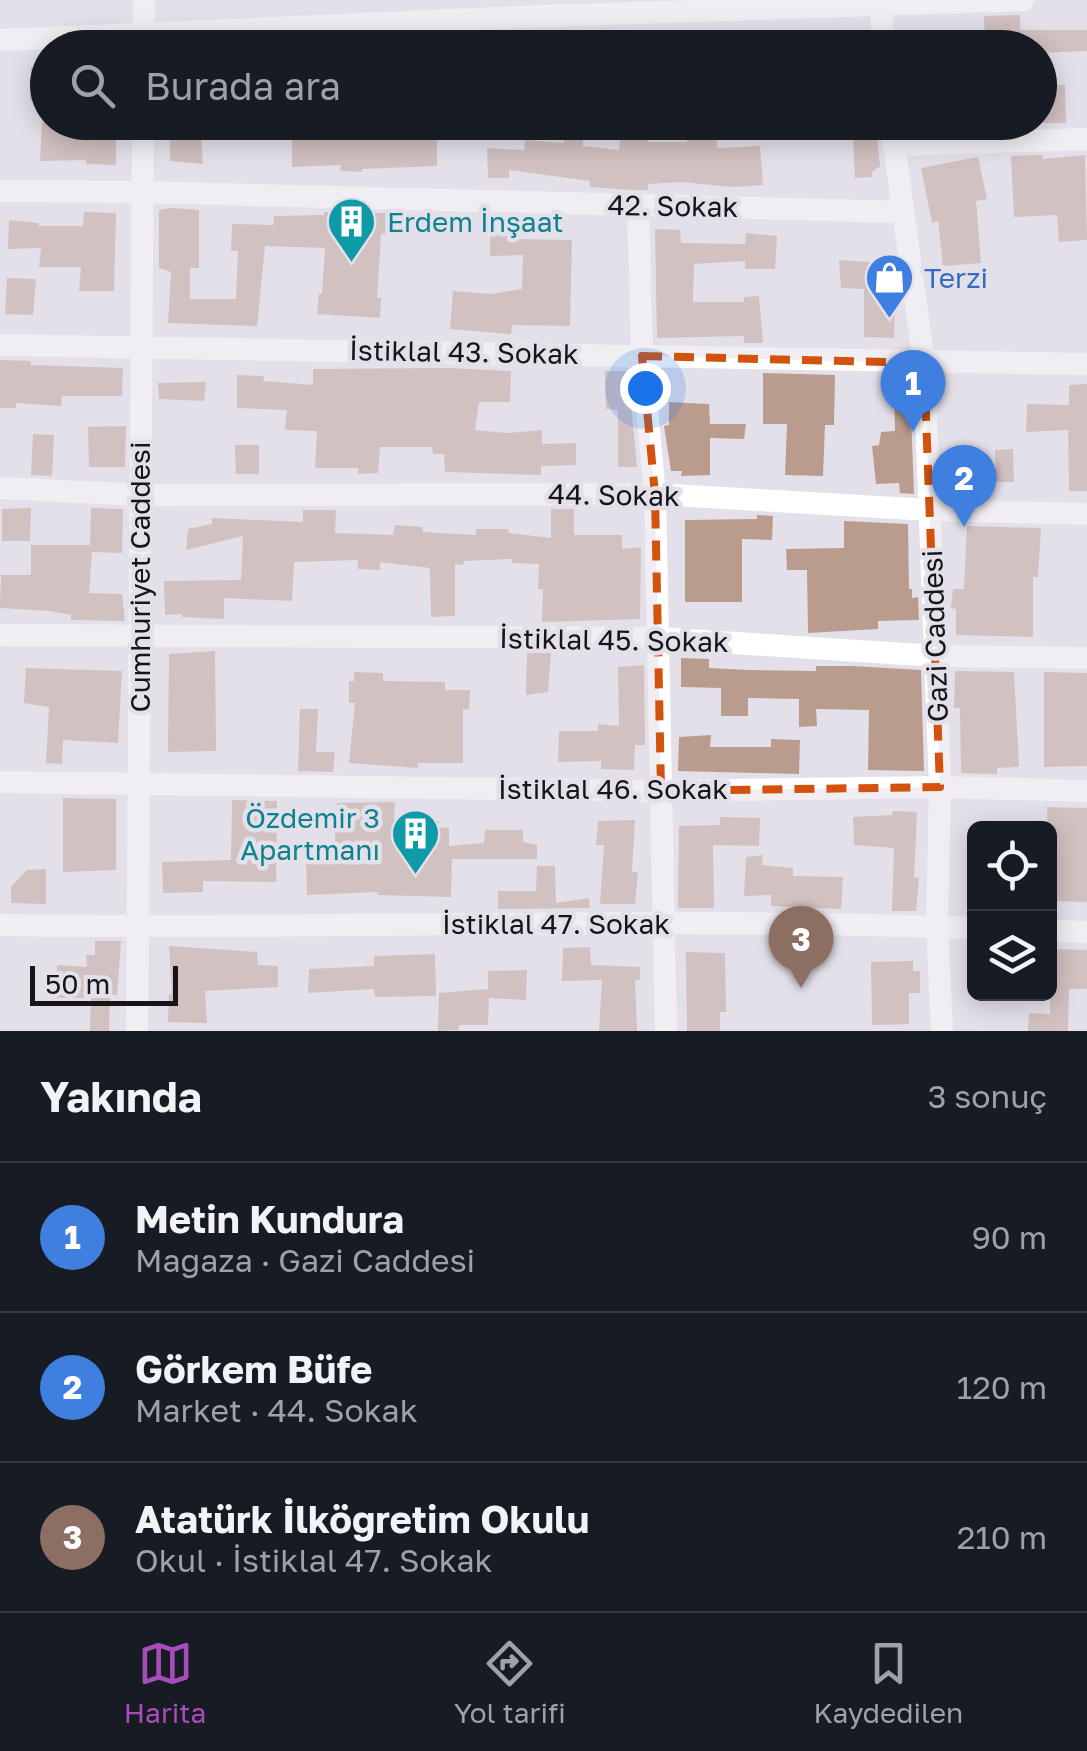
<!DOCTYPE html>
<html lang="tr">
<head>
<meta charset="utf-8">
<style>
	:root { --surface:#171b24; --page:#20242c; --text:#f1f3f6; --muted:#9ea1a6; --line:#363941; --accent:#a64db9 }
	body { margin:0; font-family:"Golos Text",sans-serif; background:var(--page); color:var(--text) }
	.controls { position:absolute; right:30px; bottom:30px; display:grid; overflow:hidden; border-radius:15px; box-shadow:0 5px 25px #0003 }
	.controls button { width:90px; height:90px; display:grid; place-items:center; padding:0; border:0; border-bottom:2px solid var(--line); background:var(--surface); color:var(--text); font:50px sans-serif }
	.scale { position:absolute; left:30px; bottom:25px; width:148px; box-sizing:border-box; padding-left:10px; border:5px solid #171519; border-top:0; font-size:28px; line-height:35px; white-space:nowrap; color:#171519; -webkit-text-stroke:8px #e4e0ea; paint-order:stroke }
	.you { position:absolute; left:645px; top:388px; width:35px; height:35px; margin:-25px; border:8px solid #fff; border-radius:50%; background:#1a73e8; box-shadow:0 0 0 15px #1a73e833 }
	.badge { display:grid; place-items:center; width:65px; height:65px; border-radius:50%; background:var(--accent); color:#fff; font-size:32px; font-weight:700 }
	.pin { position:absolute; translate:-50% -82px; filter:drop-shadow(0 2px 5px #0008) }
	.pin::after { content:''; position:absolute; top:52px; width:35px; height:30px; background:inherit; clip-path:polygon(0 0,100% 0,50% 100%) }
	.list { margin:0; padding:0; list-style:none }
	h2 { display:flex; justify-content:space-between; align-items:center; height:130px; margin:0; padding:0 40px; font-size:42px }
	h2 small { font-size:32px; font-weight:400; color:var(--muted) }
	.list li { display:grid; grid-template-columns:65px 1fr auto; gap:30px; align-items:center; box-sizing:border-box; height:150px; padding:0 40px; border-top:2px solid var(--line) }
	.list b { display:block; font-size:38px; white-space:nowrap }
	.list p { margin:0; font-size:32px; white-space:nowrap; color:var(--muted) }
	.list em { font-size:32px; font-style:normal; color:var(--muted) }
	.icon { flex:none; width:55px; height:55px; fill:none; stroke:currentColor; stroke-width:2; stroke-linecap:round; stroke-linejoin:round }
	.map { position:relative; flex:none; width:1087px; height:1031px; overflow:hidden }
	.search { position:absolute; background:var(--surface); box-shadow:0 5px 25px #0003; left:30px; right:30px; top:30px; height:110px; display:flex; align-items:center; gap:25px; box-sizing:border-box; padding:0 35px; border-radius:55px; color:var(--muted); font-size:38px }
	.sheet { height:580px; background:var(--surface) }
	nav { display:flex; justify-content:space-around; align-items:center; box-sizing:border-box; height:140px; border-top:2px solid var(--line); background:var(--surface); font-size:28px; color:var(--muted) }
	nav a { display:grid; justify-items:center; gap:5px }
	nav .on { color:var(--accent) }
	.map>svg:first-child { display:block }
</style>
</head>
<body>
<div class="map">
<svg width="1087" height="1031" viewBox="0 0 1087 1031">
	<rect width="100%" height="100%" fill="#e4e0ea"/>
	<g fill="#ba9c8f">
		<path d="M 1020,15 L 1020,30 L 1087,30 L 1087,51 L 1040,53 L 1040,48 L 1033,46 L 985,48 L 984,16 Z"/>
		<path d="M 795,32 L 795,48 L 748,48 L 747,37 Z"/>
		<path d="M 31,68 L 48,68 L 48,102 L 30,101 Z"/>
		<path d="M 1040,85 L 1065,85 L 1066,123 L 1041,123 Z"/>
		<path d="M 42,122 L 85,127 L 85,122 L 116,122 L 116,165 L 86,164 L 86,160 L 40,161 Z"/>
		<path d="M 170,122 L 200,122 L 203,164 L 170,161 Z"/>
		<path d="M 564,122 L 582,122 L 583,146 L 619,150 L 621,122 L 648,122 L 648,142 L 687,142 L 686,122 L 716,122 L 717,148 L 760,146 L 763,185 L 732,187 L 681,182 L 648,184 L 648,190 L 631,190 L 590,187 L 590,181 L 509,170 L 509,178 L 488,178 L 487,148 L 524,150 L 525,140 L 564,143 Z"/>
		<path d="M 380,127 L 437,127 L 437,166 L 362,169 L 362,172 L 340,171 L 341,165 L 292,167 L 292,134 L 336,134 L 336,129 L 380,133 Z"/>
		<path d="M 877,134 L 880,166 L 872,172 L 872,177 L 855,178 L 853,135 Z"/>
		<path d="M 1043,155 L 1043,159 L 1085,155 L 1087,240 L 1059,242 L 1057,215 L 1014,217 L 1011,156 Z"/>
		<path d="M 978,157 L 987,199 L 976,201 L 981,263 L 943,266 L 938,221 L 932,223 L 921,168 Z"/>
		<path d="M 171,208 L 199,210 L 199,268 L 190,268 L 190,299 L 236,299 L 238,251 L 231,251 L 232,224 L 273,225 L 274,216 L 324,215 L 324,212 L 387,213 L 385,234 L 381,234 L 377,298 L 381,298 L 380,318 L 317,314 L 319,294 L 322,294 L 325,248 L 265,246 L 257,326 L 168,323 L 171,272 L 159,268 L 159,210 Z"/>
		<path d="M 84,212 L 116,213 L 114,291 L 79,291 L 81,267 L 39,267 L 41,248 L 8,249 L 9,220 L 39,223 L 39,226 L 83,226 Z"/>
		<path d="M 490,217 L 515,218 L 514,239 L 572,240 L 570,326 L 512,325 L 511,334 L 450,329 L 453,291 L 491,294 L 522,289 L 523,255 L 490,256 Z"/>
		<path d="M 655,229 L 680,230 L 681,243 L 745,244 L 746,233 L 777,236 L 775,269 L 745,269 L 745,261 L 694,264 L 693,302 L 744,302 L 744,297 L 759,296 L 763,343 L 744,343 L 744,336 L 657,338 Z"/>
		<path d="M 839,260 L 884,263 L 883,306 L 895,306 L 894,338 L 864,337 L 864,289 L 841,288 Z"/>
		<path d="M 7,278 L 36,279 L 33,315 L 5,314 Z"/>
		<path d="M 0,360 L 31,361 L 31,365 L 123,368 L 122,396 L 62,396 L 61,406 L 16,403 L 16,408 L 0,408 Z"/>
		<path d="M 448,368 L 511,371 L 510,402 L 479,402 L 475,430 L 507,433 L 542,430 L 542,444 L 576,443 L 576,465 L 541,466 L 541,475 L 445,472 L 444,454 L 433,454 L 432,447 L 380,447 L 378,473 L 358,474 L 358,468 L 315,468 L 317,431 L 285,430 L 287,410 L 237,408 L 237,375 L 264,376 L 263,381 L 313,385 L 313,369 Z"/>
		<path d="M 605,371 L 628,371 L 637,467 L 618,467 L 618,410 L 606,409 Z"/>
		<path d="M 763,373 L 835,375 L 834,425 L 825,425 L 823,476 L 785,475 L 787,424 L 763,424 Z"/>
		<path d="M 206,382 L 204,401 L 159,399 L 158,383 Z"/>
		<path d="M 1087,384 L 1087,491 L 1069,491 L 1068,430 L 1026,432 L 1027,404 L 1069,405 L 1069,385 Z"/>
		<path d="M 910,387 L 914,494 L 900,493 L 899,483 L 876,484 L 872,446 L 879,445 L 881,432 L 895,431 L 894,388 Z"/>
		<path d="M 669,402 L 709,404 L 710,424 L 746,424 L 744,439 L 710,438 L 710,475 L 681,476 L 682,471 L 671,471 L 664,426 L 669,425 Z"/>
		<path d="M 126,426 L 125,467 L 89,467 L 88,427 Z"/>
		<path d="M 33,434 L 54,435 L 52,476 L 31,475 Z"/>
		<path d="M 235,445 L 259,445 L 259,474 L 236,474 Z"/>
		<path d="M 1013,449 L 1014,482 L 996,482 L 995,450 Z"/>
		<path d="M 31,508 L 30,541 L 2,541 L 2,509 Z"/>
		<path d="M 91,508 L 123,509 L 122,553 L 92,552 L 89,593 L 122,594 L 125,621 L 71,620 L 71,615 L 50,611 L 0,608 L 1,575 L 31,575 L 31,545 L 90,545 Z"/>
		<path d="M 551,509 L 574,509 L 574,535 L 622,535 L 622,549 L 641,547 L 640,619 L 542,622 L 543,589 L 538,589 L 539,564 L 512,563 L 512,559 L 464,561 L 463,565 L 455,564 L 455,616 L 431,617 L 430,568 L 380,562 L 380,570 L 358,569 L 358,560 L 294,562 L 292,601 L 224,598 L 224,619 L 182,617 L 182,614 L 165,615 L 164,581 L 241,580 L 243,536 L 186,550 L 188,529 L 212,524 L 212,518 L 303,522 L 303,510 L 336,510 L 335,533 L 393,535 L 395,525 L 422,527 L 423,532 L 476,535 L 476,529 L 508,529 L 509,533 L 551,538 Z"/>
		<path d="M 757,515 L 773,516 L 772,540 L 742,539 L 742,602 L 685,602 L 685,520 L 757,519 Z"/>
		<path d="M 844,521 L 908,524 L 909,589 L 912,589 L 912,598 L 918,597 L 919,620 L 878,621 L 878,629 L 808,633 L 807,570 L 787,570 L 786,549 L 844,548 Z"/>
		<path d="M 967,526 L 1041,528 L 1038,577 L 1033,577 L 1033,637 L 956,635 L 956,609 L 951,608 L 953,589 L 964,589 Z"/>
		<path d="M 215,651 L 216,751 L 168,752 L 169,654 Z"/>
		<path d="M 527,652 L 551,653 L 548,692 L 526,695 Z"/>
		<path d="M 681,658 L 709,659 L 709,668 L 748,670 L 816,671 L 816,666 L 852,666 L 921,670 L 924,771 L 868,770 L 869,710 L 816,709 L 817,726 L 799,727 L 799,699 L 748,698 L 748,716 L 721,716 L 721,688 L 681,687 Z"/>
		<path d="M 644,665 L 645,745 L 635,745 L 634,770 L 601,769 L 601,761 L 558,762 L 559,731 L 598,731 L 598,724 L 619,726 L 618,667 Z"/>
		<path d="M 26,668 L 122,671 L 118,743 L 63,740 L 62,764 L 46,763 L 49,707 L 24,703 Z"/>
		<path d="M 955,671 L 1014,672 L 1019,767 L 997,768 L 997,774 L 961,773 L 960,708 L 954,708 Z"/>
		<path d="M 354,672 L 383,673 L 383,681 L 445,682 L 445,690 L 470,690 L 469,710 L 463,709 L 463,763 L 418,763 L 418,768 L 349,763 L 355,703 L 349,703 L 349,681 L 354,681 Z"/>
		<path d="M 1044,672 L 1087,673 L 1087,766 L 1044,767 Z"/>
		<path d="M 300,709 L 318,709 L 316,752 L 335,752 L 333,772 L 298,771 Z"/>
		<path d="M 711,735 L 710,747 L 771,747 L 771,739 L 800,740 L 799,774 L 678,771 L 679,737 Z"/>
		<path d="M 63,798 L 116,799 L 116,870 L 63,872 Z"/>
		<path d="M 232,800 L 277,801 L 276,882 L 203,881 L 203,892 L 163,893 L 162,862 L 231,860 Z"/>
		<path d="M 395,802 L 394,820 L 439,821 L 438,827 L 449,828 L 449,846 L 484,843 L 485,830 L 523,830 L 523,842 L 537,845 L 537,859 L 452,859 L 451,897 L 377,895 L 378,892 L 307,895 L 306,859 L 334,858 L 337,803 Z"/>
		<path d="M 1047,807 L 1087,808 L 1087,902 L 1050,901 Z"/>
		<path d="M 893,811 L 917,812 L 914,877 L 919,878 L 916,911 L 892,911 L 894,848 L 854,845 L 853,817 L 892,815 Z"/>
		<path d="M 720,817 L 760,818 L 759,846 L 713,845 L 714,908 L 678,908 L 679,826 L 720,825 Z"/>
		<path d="M 635,820 L 632,872 L 638,872 L 635,904 L 600,904 L 604,845 L 596,845 L 598,821 Z"/>
		<path d="M 763,855 L 762,865 L 793,868 L 793,876 L 843,877 L 841,909 L 771,906 L 771,895 L 744,896 L 746,857 Z"/>
		<path d="M 537,866 L 555,866 L 556,903 L 589,898 L 590,908 L 498,909 L 498,891 L 536,891 Z"/>
		<path d="M 46,869 L 46,904 L 11,903 L 11,887 L 27,870 Z"/>
		<path d="M 95,941 L 121,941 L 117,995 L 110,995 L 109,1031 L 90,1031 L 91,998 L 56,998 L 57,965 L 87,967 L 86,955 L 95,955 Z"/>
		<path d="M 169,946 L 257,952 L 258,965 L 278,966 L 278,987 L 205,991 L 207,1023 L 168,1022 L 169,994 L 172,994 Z"/>
		<path d="M 590,947 L 591,965 L 640,967 L 640,980 L 635,980 L 637,1031 L 599,1031 L 602,980 L 562,981 L 563,948 Z"/>
		<path d="M 1050,949 L 1087,950 L 1087,989 L 1069,989 L 1068,1031 L 1028,1031 L 1029,1013 L 1050,1014 Z"/>
		<path d="M 686,952 L 725,953 L 726,1012 L 720,1012 L 720,1031 L 687,1031 Z"/>
		<path d="M 435,954 L 436,996 L 375,997 L 374,989 L 308,993 L 309,969 L 374,966 L 374,956 Z"/>
		<path d="M 913,961 L 913,971 L 920,971 L 920,993 L 909,993 L 909,1024 L 872,1025 L 871,962 Z"/>
		<path d="M 527,970 L 526,1000 L 489,998 L 488,1025 L 459,1025 L 459,1030 L 438,1031 L 439,993 L 488,989 L 488,971 Z"/>
	</g>
	<g fill="none" stroke-linecap="round" stroke-linejoin="round">
		<g stroke="#fff" stroke-width="22">
			<path d="M 880,0 L 884,48"/>
			<path d="M 0,40 L 545,16 L 1023,0"/>
			<path d="M 144,46 L 144,0"/>
			<path d="M 891,122 L 924,363 L 940,787 L 937,927 L 942,1031"/>
			<path d="M 893,145 L 1087,139"/>
			<path d="M 0,191 L 143,192 L 904,212"/>
			<path d="M 638,206 L 642,356 L 655,494 L 666,1031"/>
			<path d="M 0,345 L 1087,364"/>
			<path d="M 0,488 L 141,495 L 655,494 L 930,510 L 1087,514"/>
			<path d="M 0,635 L 658,638 L 936,656 L 1087,658"/>
			<path d="M 0,782 L 661,791 L 940,787 L 1087,791"/>
			<path d="M 0,925 C 325,930 650,916 974,928"/>
			<path d="M 1050,931 L 1087,932"/>
			<path d="M 137,1031 L 143,122"/>
		</g>
	</g>
	<path d="M0 0H1087V1031H0ZM 642,356 L 924,363 L 940,787 L 661,791 L 655,494 Z" fill="#e4e0ea" fill-opacity=".55" fill-rule="evenodd"/>
	<path fill="none" stroke="#d3520d" stroke-width="8" stroke-dasharray="20 12" stroke-linejoin="round" d="M 642,356 L 924,363 L 940,787 L 661,791 L 655,494 Z"/>
	<defs>
		<symbol id="building-pin" viewBox="-11 -11 22 30"><path d="M0 17L-7.5 6A9.5 9.5 0 1 1 7.5 6Z" fill="#0f9aa8" stroke="#e4e0ea"/><path d="M-4-6H4V6H1V3H-1V6H-4ZM-2.5-4.3h1.7v1.8h-1.7ZM.8-4.3h1.7v1.8H.8ZM-2.5-1h1.7V.8h-1.7ZM.8-1h1.7V.8H.8Z" fill="#fff"/></symbol>
		<symbol id="shop-pin" viewBox="-11 -11 22 30"><path d="M0 17L-7.5 6A9.5 9.5 0 1 1 7.5 6Z" fill="#3f7fe0" stroke="#e4e0ea"/><path d="M-5-2.5h2.3a2.7 3.5 0 0 1 5.4 0H5L5.5 6h-11ZM-1.5-2.5h3a1.5 2.3 0 0 0-3 0Z" fill="#fff"/></symbol>
	</defs>
	<g fill-rule="evenodd">
		<use href="#building-pin" x="324" y="194" width="55" height="75"/>
		<use href="#shop-pin" x="862" y="250" width="55" height="75"/>
		<use href="#building-pin" x="388" y="806" width="55" height="75"/>
	</g>
	<g text-anchor="middle" stroke-width="9" stroke-linejoin="round" paint-order="stroke">
		<g font-size="28" fill="#171519" stroke="#e4e0ea">
			<text transform="translate(673 206) rotate(1)" y="10">42. Sokak</text>
			<text transform="translate(464 352) rotate(1)" y="10">İstiklal 43. Sokak</text>
			<text transform="translate(614 495) rotate(1)" y="10">44. Sokak</text>
			<text transform="translate(140 577) rotate(-90)" y="10">Cumhuriyet Caddesi</text>
			<text transform="translate(935 636) rotate(-92)" y="10">Gazi Caddesi</text>
			<text transform="translate(614 640) rotate(1)" y="10">İstiklal 45. Sokak</text>
			<text x="613" y="799">İstiklal 46. Sokak</text>
			<text x="556" y="934">İstiklal 47. Sokak</text>
		</g>
		<g font-size="28" fill="#0d838f" stroke="#e4e0ea" text-anchor="start">
			<text x="387" y="232">Erdem İnşaat</text>
			<text x="380" y="828" text-anchor="end">Özdemir 3<tspan x="380" dy="32">Apartmanı</tspan></text>
		</g>
		<g font-size="28" fill="#366cbe" stroke="#e4e0ea" text-anchor="start">
			<text x="924" y="288">Terzi</text>
		</g>
	</g>
</svg>
<div class="controls">
<button><svg class="icon" aria-label="locate" viewBox="0 0 24 24"><circle cx="12" cy="12" r="6"/><path d="M12 2v4M12 18v4M2 12h4M18 12h4"/></svg></button>
<button><svg class="icon" aria-label="layers" viewBox="0 0 24 24"><path d="M12 4l9 5-9 5-9-5zM3 14l9 5 9-5"/></svg></button>
</div>
<div class="scale">50 m</div>
<div class="you"></div>
<div class="pin badge" style="left:913px;top:432px;background:#3f7fe0">1</div>
<div class="pin badge" style="left:964px;top:527px;background:#3f7fe0">2</div>
<div class="pin badge" style="left:801px;top:988px;background:#8d6e63">3</div>
<div class="search"><svg class="icon" aria-label="search" viewBox="0 0 24 24"><circle cx="10" cy="10" r="6"/><path d="M15 15l6 6"/></svg>Burada ara</div>
</div>
<section class="sheet">
<h2>Yakında<small>3 sonuç</small></h2>
<ul class="list">
<li><span class="badge" style="background:#3f7fe0">1</span><div><b>Metin Kundura</b><p>Mağaza · Gazi Caddesi</p></div><em>90 m</em></li>
<li><span class="badge" style="background:#3f7fe0">2</span><div><b>Görkem Büfe</b><p>Market · 44. Sokak</p></div><em>120 m</em></li>
<li><span class="badge" style="background:#8d6e63">3</span><div><b>Atatürk İlköğretim Okulu</b><p>Okul · İstiklal 47. Sokak</p></div><em>210 m</em></li>
</ul>
</section>
<nav>
<a class="on"><svg class="icon" aria-label="map" viewBox="0 0 24 24"><path d="M3 6l6-2 6 2 6-2v14l-6 2-6-2-6 2zM9 4v14M15 6v14"/></svg>Harita</a>
<a><svg class="icon" aria-label="directions" viewBox="0 0 24 24"><path d="M12 3l9 9-9 9-9-9zM9 14v-3h6M13 9l2 2-2 2"/></svg>Yol tarifi</a>
<a><svg class="icon" aria-label="saved" viewBox="0 0 24 24"><path d="M7 4h10v16l-5-4-5 4z"/></svg>Kaydedilen</a>
</nav>
</body>
</html>
